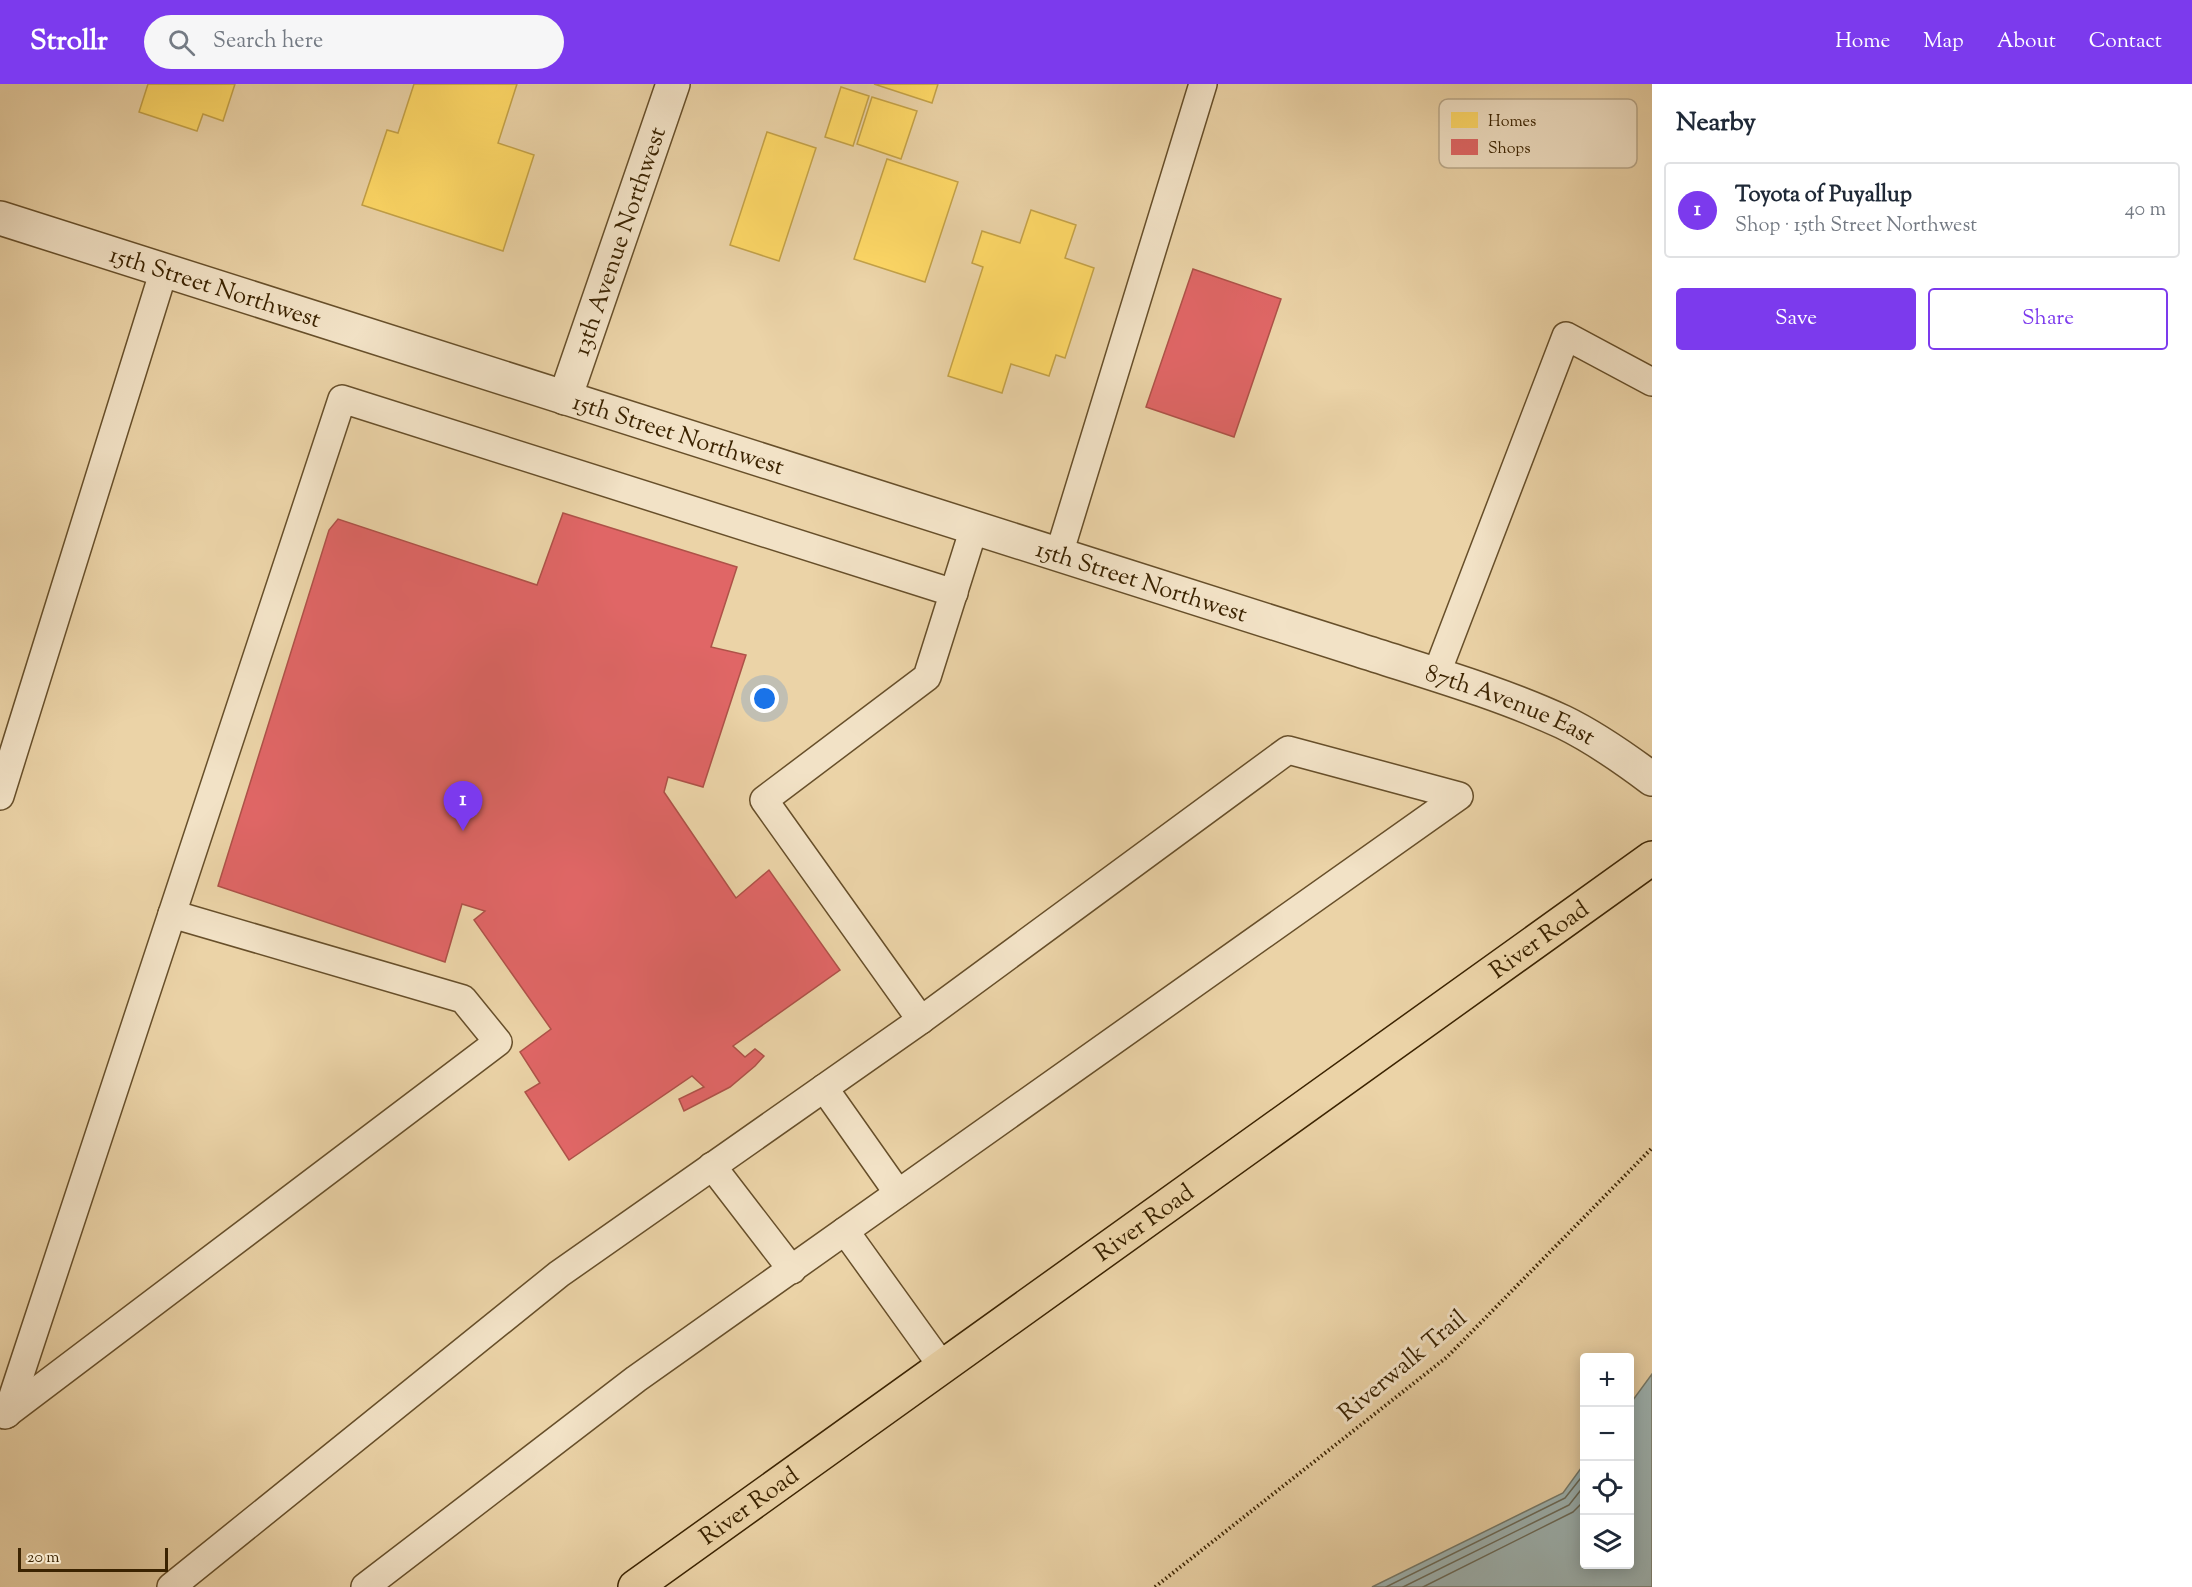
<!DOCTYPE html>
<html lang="en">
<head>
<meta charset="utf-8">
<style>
	:root { --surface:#fff; --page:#f6f6f7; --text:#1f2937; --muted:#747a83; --line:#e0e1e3; --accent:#7c3aed }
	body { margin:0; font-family:"Sorts Mill Goudy",serif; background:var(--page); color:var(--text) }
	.controls { position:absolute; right:18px; bottom:18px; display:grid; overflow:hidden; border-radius:6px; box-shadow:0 3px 15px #0003 }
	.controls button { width:54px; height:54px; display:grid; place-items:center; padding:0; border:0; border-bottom:2px solid var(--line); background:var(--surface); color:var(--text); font:30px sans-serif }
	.scale { position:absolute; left:18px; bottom:15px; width:150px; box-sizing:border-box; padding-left:6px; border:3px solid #3b2301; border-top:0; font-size:16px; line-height:21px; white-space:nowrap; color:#3b2301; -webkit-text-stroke:4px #f2e2c6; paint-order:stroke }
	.you { position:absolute; left:765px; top:615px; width:21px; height:21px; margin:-15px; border:4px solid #fff; border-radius:50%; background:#1a73e8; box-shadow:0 0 0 9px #1a73e833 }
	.badge { display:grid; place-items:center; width:39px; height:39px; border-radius:50%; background:var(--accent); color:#fff; font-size:20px; font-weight:700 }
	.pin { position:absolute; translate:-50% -50px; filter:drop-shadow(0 2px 3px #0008) }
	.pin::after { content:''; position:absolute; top:32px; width:21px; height:18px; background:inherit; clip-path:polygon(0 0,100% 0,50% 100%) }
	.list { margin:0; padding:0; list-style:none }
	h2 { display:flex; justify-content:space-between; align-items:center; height:78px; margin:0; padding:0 24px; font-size:26px }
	h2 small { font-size:20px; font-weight:400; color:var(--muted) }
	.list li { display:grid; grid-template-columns:39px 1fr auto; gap:18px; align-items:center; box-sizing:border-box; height:96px; margin:0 12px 12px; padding:0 12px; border:2px solid var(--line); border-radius:6px }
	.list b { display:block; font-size:22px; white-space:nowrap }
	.list p { margin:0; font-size:20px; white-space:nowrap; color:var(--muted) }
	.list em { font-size:20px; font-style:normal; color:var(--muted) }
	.actions { display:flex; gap:12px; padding:18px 24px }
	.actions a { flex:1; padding:14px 0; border:2px solid var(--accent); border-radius:6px; text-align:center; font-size:21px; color:var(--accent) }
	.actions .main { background:var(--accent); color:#fff }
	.icon { flex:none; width:33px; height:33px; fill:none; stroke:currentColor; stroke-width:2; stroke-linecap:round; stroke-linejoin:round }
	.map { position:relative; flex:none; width:1652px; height:1503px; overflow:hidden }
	header { display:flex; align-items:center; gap:36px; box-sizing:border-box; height:84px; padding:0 30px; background:var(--accent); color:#fff }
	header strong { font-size:28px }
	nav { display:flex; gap:33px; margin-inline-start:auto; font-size:21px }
	.search { width:420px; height:54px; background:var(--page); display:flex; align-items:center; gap:15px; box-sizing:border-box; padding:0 21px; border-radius:33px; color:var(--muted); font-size:22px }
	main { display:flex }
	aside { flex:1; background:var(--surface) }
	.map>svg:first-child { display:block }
</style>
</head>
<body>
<header>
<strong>Strollr</strong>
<div class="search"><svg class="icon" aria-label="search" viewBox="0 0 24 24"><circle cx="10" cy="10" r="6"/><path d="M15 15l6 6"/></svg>Search here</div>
<nav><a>Home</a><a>Map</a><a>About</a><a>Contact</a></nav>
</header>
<main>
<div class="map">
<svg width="1652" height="1503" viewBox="0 0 1652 1503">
	<rect width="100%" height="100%" fill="#ebd3a7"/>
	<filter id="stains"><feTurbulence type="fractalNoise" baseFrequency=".00333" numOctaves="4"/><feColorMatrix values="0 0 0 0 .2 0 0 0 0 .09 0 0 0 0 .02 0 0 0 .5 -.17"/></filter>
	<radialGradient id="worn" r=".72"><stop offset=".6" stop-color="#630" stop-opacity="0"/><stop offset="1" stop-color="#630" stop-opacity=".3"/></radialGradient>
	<path fill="#9eb5b4" stroke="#767b6c" stroke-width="1.5" d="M 1652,1290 L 1652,1503 L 1372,1503 L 1563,1409 L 1584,1380 L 1584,1480 L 1630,1480 L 1630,1320 Z"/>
	<g fill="#ffd966" stroke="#c4a248" stroke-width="1.5">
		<path d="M 148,0 L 235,0 L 223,37 L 203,30 L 197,47 L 139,28 Z"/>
		<path d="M 414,0 L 517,0 L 498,59 L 534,71 L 503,167 L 362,121 L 387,46 L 398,49 Z"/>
		<path d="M 874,0 L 938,0 L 932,19 Z"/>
		<path d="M 841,3 L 869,12 L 853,62 L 825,53 Z"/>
		<path d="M 872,13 L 917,27 L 901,75 L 857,60 Z"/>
		<path d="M 767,48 L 816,64 L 779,177 L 730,161 Z"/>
		<path d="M 887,75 L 958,98 L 925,198 L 854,175 Z"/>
		<path d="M 1031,126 L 1076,141 L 1065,174 L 1094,184 L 1065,274 L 1056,271 L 1049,292 L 1011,280 L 1002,309 L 948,292 L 983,183 L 972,179 L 982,147 L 1020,159 Z"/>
	</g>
	<g fill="#e06666" stroke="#ae5248" stroke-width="1.5">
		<path d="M 1193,185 L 1281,215 L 1234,353 L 1146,323 Z"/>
		<path d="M 563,429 L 737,483 L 711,563 L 746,571 L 703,703 L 668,693 L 664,708 L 736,814 L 769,786 L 840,886 L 733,962 L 745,973 L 755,965 L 764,972 L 755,982 L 730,1003 L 684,1027 L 679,1015 L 704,1003 L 692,992 L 569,1076 L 525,1008 L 540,999 L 520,968 L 551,945 L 474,836 L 485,827 L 462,820 L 445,878 L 218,802 L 329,446 L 338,435 L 537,501 Z"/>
	</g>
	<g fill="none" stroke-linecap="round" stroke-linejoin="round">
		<g stroke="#6c6c5a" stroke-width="1.5">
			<path d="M 1386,1503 L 1565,1414 L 1584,1390"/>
			<path d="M 1403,1503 L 1569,1421 L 1584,1402"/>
			<path d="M 1423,1503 L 1573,1428 L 1584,1417"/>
		</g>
		<defs>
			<g id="lane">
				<path d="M 1059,470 L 1203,0"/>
				<path d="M 1436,591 L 1566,252 L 1652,298"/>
				<path d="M 0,712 L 164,186"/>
				<path d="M 921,936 L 764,716 L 927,593 L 974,444"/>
				<path d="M 824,1004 L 898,1109"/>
				<path d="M 712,1082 L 792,1186"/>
				<path d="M 845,1147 L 942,1282"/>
				<path d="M 7,1330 L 342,315 L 954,509"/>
				<path d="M 5,1331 L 498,958 L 463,915 L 172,830"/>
				<path d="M 171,1503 L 559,1190 L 921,936 L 1288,666 L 1459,712 L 636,1295 L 365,1503"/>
			</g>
			<g id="street">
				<path id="s1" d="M 0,134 L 1359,566 C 1427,588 1498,608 1563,638 C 1594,653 1624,674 1652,695"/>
				<path id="s2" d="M 565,314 L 673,0"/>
			</g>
			<g id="primary">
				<path id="s3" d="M 635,1503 L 1652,774"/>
			</g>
		</defs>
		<use href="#lane" stroke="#674f2a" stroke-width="30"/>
		<use href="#street" stroke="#674f2a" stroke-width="36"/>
		<use href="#primary" stroke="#3b2301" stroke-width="36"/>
		<path stroke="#3b2301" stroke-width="4" stroke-dasharray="1.5 3" stroke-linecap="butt" d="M 1155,1503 L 1447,1273 L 1652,1064"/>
		<use href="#lane" stroke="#f2e2c6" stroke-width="27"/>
		<use href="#street" stroke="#f2e2c6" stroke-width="33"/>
		<use href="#primary" stroke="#ebd3a7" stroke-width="33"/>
	</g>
	<g text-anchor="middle" stroke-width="6" stroke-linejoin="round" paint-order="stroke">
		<g font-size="24" fill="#3b2301" stroke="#f2e2c6">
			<text dy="8" stroke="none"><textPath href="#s2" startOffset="166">13th Avenue Northwest</textPath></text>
			<text dy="8" stroke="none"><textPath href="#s1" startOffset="226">15th Street Northwest</textPath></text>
			<text dy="8" stroke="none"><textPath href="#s1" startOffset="712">15th Street Northwest</textPath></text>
			<text dy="8" stroke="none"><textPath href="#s1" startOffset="1198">15th Street Northwest</textPath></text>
			<text dy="8" stroke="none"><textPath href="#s1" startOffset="1587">87th Avenue East</textPath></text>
			<text dy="8" stroke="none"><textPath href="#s3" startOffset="1112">River Road</textPath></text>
			<text dy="8" stroke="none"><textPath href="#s3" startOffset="626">River Road</textPath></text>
			<text transform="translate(1402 1281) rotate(-40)" y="8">Riverwalk Trail</text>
			<text dy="8" stroke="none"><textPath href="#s3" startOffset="140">River Road</textPath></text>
		</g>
	</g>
	<rect x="1439" y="15" width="198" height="69" rx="9" fill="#f2e2c6" stroke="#bba98b" stroke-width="1.5"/>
	<rect x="1451" y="28" width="27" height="16" fill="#ffd966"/>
	<rect x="1451" y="55" width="27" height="16" fill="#e06666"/>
	<g font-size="16" fill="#3b2301">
		<text x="1488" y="42">Homes</text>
		<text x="1488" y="69">Shops</text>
	</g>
	<rect width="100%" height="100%" filter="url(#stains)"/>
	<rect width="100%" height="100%" fill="url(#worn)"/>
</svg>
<div class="controls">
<button>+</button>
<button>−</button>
<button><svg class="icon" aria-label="locate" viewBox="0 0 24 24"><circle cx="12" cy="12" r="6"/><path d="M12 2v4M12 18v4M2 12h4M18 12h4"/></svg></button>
<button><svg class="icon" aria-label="layers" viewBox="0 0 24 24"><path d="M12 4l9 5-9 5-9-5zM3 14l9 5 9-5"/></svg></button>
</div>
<div class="scale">20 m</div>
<div class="you"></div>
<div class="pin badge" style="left:463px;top:747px">1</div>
</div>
<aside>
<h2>Nearby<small></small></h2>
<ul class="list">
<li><span class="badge">1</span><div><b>Toyota of Puyallup</b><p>Shop · 15th Street Northwest</p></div><em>40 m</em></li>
</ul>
<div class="actions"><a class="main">Save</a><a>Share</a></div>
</aside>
</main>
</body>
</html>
